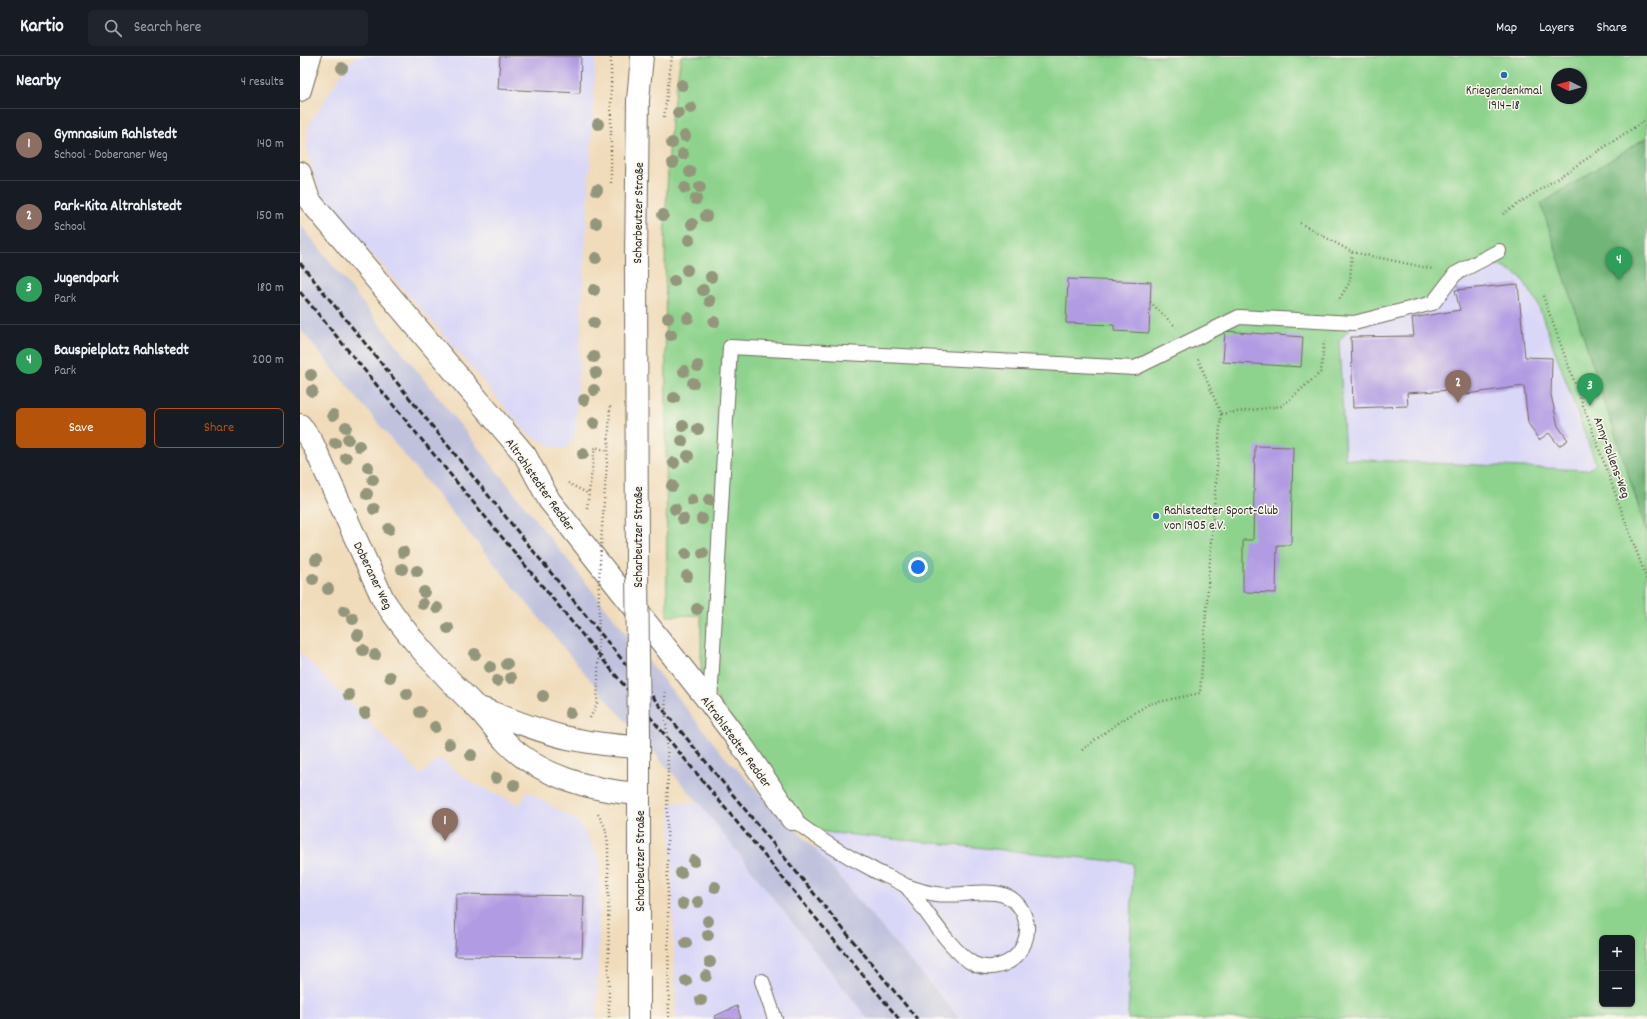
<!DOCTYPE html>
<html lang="en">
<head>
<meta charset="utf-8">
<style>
	:root { --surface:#171b24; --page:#20242c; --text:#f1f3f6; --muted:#9ea1a6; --line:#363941; --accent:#b45309 }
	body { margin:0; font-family:Dekko,sans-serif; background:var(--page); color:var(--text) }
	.controls { position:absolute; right:12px; bottom:12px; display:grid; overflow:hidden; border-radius:6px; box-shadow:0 1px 3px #0004 }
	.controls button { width:36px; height:36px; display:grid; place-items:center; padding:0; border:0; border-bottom:1px solid var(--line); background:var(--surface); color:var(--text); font:20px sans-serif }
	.compass { position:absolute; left:1251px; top:12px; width:36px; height:36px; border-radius:50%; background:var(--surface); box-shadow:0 1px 3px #0004; rotate:275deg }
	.you { position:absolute; left:618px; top:511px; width:14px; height:14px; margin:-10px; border:3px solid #fff; border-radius:50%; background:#1a73e8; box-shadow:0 0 0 6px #1a73e833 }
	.badge { display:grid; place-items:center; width:26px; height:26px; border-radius:50%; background:var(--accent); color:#fff; font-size:13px; font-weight:700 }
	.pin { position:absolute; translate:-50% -33px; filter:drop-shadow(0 1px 2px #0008) }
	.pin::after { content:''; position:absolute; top:21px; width:14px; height:12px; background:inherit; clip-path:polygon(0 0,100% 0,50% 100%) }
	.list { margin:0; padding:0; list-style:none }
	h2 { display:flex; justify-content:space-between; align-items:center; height:52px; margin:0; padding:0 16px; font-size:17px }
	h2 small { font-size:13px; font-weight:400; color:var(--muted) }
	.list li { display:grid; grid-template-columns:26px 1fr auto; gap:12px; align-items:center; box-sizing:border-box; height:72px; padding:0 16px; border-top:1px solid var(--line) }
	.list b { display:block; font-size:15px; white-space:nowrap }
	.list p { margin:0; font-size:13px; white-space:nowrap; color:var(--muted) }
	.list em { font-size:13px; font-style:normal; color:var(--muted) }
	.actions { display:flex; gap:8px; padding:12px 16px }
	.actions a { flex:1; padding:9px 0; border:1px solid var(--accent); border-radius:6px; text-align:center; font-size:14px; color:var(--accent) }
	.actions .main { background:var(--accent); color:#fff }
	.icon { flex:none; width:22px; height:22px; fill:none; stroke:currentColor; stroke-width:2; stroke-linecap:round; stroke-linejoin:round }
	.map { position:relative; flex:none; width:1347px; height:963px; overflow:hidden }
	header { display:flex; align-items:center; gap:24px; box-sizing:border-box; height:56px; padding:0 20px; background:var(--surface); border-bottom:1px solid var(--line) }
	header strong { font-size:19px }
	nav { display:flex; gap:22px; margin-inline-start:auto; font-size:14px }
	.search { width:280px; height:36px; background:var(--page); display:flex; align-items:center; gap:10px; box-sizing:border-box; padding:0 14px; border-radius:6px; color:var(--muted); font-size:15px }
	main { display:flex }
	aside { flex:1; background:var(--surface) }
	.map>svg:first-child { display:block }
</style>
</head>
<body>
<header>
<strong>Kartio</strong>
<div class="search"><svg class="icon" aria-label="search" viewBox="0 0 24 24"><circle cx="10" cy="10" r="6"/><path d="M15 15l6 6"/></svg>Search here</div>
<nav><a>Map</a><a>Layers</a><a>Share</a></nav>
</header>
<main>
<aside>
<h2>Nearby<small>4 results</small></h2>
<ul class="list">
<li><span class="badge" style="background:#8d6e63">1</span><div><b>Gymnasium Rahlstedt</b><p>School · Doberaner Weg</p></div><em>140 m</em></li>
<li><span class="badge" style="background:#8d6e63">2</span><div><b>Park-Kita Altrahlstedt</b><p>School</p></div><em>150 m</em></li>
<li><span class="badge" style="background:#2e9e5b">3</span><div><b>Jugendpark</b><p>Park</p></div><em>180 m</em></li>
<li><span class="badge" style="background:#2e9e5b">4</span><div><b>Bauspielplatz Rahlstedt</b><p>Park</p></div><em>200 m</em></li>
</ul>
<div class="actions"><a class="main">Save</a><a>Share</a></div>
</aside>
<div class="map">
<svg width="1347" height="963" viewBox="0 0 1347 963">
	<rect width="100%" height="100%" fill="#fbf7ec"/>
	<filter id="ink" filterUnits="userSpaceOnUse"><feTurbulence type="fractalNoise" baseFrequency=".025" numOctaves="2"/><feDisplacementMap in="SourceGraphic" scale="8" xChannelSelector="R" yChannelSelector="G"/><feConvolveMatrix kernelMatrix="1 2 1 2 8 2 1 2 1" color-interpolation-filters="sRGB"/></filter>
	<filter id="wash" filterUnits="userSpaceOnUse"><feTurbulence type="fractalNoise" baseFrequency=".012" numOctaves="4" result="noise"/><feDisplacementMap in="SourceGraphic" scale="16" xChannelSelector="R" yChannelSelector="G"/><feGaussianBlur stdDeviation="0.9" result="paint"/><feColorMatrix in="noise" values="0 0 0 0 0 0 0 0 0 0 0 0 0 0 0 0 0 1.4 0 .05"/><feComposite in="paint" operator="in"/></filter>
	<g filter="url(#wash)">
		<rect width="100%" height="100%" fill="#f0dbba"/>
		<g fill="#d9d7f8">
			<path d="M 57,0 L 296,0 L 275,376 L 271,388 L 262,393 L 253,391 L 227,377 L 138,272 L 33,154 L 20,134 L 13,116 L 7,90 L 8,71 L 48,7 Z"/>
			<path d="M 1201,210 L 1221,221 L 1236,245 L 1296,408 L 1288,414 L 1045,403 L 1039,285 L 1054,267 L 1154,228 L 1179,211 Z"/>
			<path d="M 0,596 L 121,719 L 139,702 L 172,727 L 220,749 L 227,735 L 279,766 L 300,804 L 297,963 L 0,963 Z"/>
			<path d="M 370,747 L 399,747 L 568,963 L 376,963 Z"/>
			<path d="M 524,776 L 834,807 L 828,963 L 660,963 L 516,794 Z"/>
		</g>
		<path fill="#c0c2dd" d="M 0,168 L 424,700 L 516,794 L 660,963 L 568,963 L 399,747 L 307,644 L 0,273 Z"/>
		<path fill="#8ed38d" stroke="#5c7f5c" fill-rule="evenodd" d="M 381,0 L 1347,0 L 1347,81 L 1241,148 L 1347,477 L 1347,963 L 828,963 L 833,807 L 524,776 L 499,761 L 401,619 L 401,559 L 367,560 L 365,169 L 371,62 ZM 1257,18 L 1281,18 L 1281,42 L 1257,42 ZM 1201,210 L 1221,221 L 1237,246 L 1296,408 L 1288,414 L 1045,403 L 1039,285 L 1054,267 L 1132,252 L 1154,228 L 1179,211 ZM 1302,882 L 1332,882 L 1332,948 L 1302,948 Z"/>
		<path fill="#72b578" stroke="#4e7052" d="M 1347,81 L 1347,477 L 1241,148 Z"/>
		<g id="blocks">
			<g fill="#b19be3">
				<path d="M 200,0 L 281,0 L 280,37 L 198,33 Z"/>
				<path d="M 768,223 L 851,226 L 849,277 L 814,275 L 814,269 L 766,267 Z"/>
				<path d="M 1218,228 L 1225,301 L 1252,302 L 1251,339 L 1258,370 L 1268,384 L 1259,390 L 1249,377 L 1239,384 L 1228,367 L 1224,330 L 1152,340 L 1152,334 L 1107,337 L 1108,350 L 1053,352 L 1051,281 L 1114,280 L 1112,262 L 1160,254 L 1155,234 Z"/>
				<path d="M 925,275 L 1003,281 L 1001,311 L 923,306 Z"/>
				<path d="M 955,390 L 993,391 L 991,489 L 977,489 L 976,537 L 943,536 L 943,484 L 953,484 Z"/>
				<path d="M 156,838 L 284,840 L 282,901 L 155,900 Z"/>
				<path d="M 437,950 L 441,963 L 415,963 L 415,960 Z"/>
			</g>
		</g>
	</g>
	<g filter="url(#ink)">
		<use href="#blocks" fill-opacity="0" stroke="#70695d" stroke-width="1"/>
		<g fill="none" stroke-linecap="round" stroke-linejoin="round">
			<defs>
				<g id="lane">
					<path d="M 410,647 L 430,291 L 835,312 L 939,261 L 1054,267 L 1133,247 L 1155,218 L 1199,195"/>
					<path d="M 492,763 C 517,782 544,799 572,813 C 581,819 599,824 607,831 C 611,835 614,841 618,845 C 631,862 655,899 674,908 C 687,914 703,911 714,902 C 723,894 728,881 727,870 C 718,819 668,843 636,838 C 626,837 616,833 606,830"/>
					<path d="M 462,925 L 475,963"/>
				</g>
				<g id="street">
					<path d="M 0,34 L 10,0"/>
					<path d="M 0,117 L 9,144 L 225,399 L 249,444 L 410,647 L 443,691 L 492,763"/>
					<path d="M 0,369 L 13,388 L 83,543 C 109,583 141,616 174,649 C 186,660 195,674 206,686 C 238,720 294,735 339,738"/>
					<path d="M 177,651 C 207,662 237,675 268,682 C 291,687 315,690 339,691"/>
				</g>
				<g id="secondary">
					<path d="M 337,517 L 336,203 L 338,44 L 342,0"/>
					<path d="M 339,963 L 339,679"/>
				</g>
			</defs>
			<use href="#lane" stroke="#70695d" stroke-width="16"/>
			<use href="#street" stroke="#70695d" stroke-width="24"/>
			<use href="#secondary" stroke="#70695d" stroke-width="24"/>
			<g stroke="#70695d" stroke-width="2.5" stroke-dasharray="1 3" stroke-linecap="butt">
				<path d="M 364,61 L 372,0"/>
				<path d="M 311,127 L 311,0"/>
				<path d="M 1203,158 L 1347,63"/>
				<path d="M 1000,167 L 1052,196 L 1050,226 L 1038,245"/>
				<path d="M 1052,196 L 1133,213"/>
				<path d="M 1243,240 L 1347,524"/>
				<path d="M 850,246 L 876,271"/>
				<path d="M 921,358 L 982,350 L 1021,316 L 1024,285"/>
				<path d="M 268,427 L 289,438"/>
				<path d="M 287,452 L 295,391 L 308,395"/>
				<path d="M 302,471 L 308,395 L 310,350"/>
				<path d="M 290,662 L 297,648 L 298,628"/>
				<path d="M 782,694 L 819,666 L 849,648 L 900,637 L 921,358 L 898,303"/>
				<path d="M 368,712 L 367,755 L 369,963"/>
				<path d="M 298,758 L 305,771 L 308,787 L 309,963"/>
			</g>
			<use href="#lane" stroke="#fff" stroke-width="14"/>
			<use href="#street" stroke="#fff" stroke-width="22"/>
			<use href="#secondary" stroke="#fff" stroke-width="22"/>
			<g stroke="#2b2b2b" stroke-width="3" stroke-dasharray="6 3" stroke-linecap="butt">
				<path d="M 0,207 L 269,539 L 617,963"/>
				<path d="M 0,236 L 599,963"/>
			</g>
			<defs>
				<path id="secondary-bridge" d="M 337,517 L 339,679"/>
			</defs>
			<use href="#secondary-bridge" stroke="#70695d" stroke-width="24" stroke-linecap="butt"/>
			<g stroke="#70695d" stroke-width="2.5" stroke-dasharray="1 3" stroke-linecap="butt">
				<path d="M 298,628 L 299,526 L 302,472"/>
				<path d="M 365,636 L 368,712"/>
			</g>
			<use href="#secondary-bridge" stroke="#fff" stroke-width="22"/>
		</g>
		<g fill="#94967b">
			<circle cx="42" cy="12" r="6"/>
			<circle cx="382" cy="29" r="6"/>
			<circle cx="391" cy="52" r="6"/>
			<circle cx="378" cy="57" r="6"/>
			<circle cx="298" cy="68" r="6"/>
			<circle cx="385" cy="80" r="6"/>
			<circle cx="372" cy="87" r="6"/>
			<circle cx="383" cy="98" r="6"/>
			<circle cx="373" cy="107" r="6"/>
			<circle cx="390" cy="116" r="6"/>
			<circle cx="400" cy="131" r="6"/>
			<circle cx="385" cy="132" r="6"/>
			<circle cx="297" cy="134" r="6"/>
			<circle cx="396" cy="143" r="6"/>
			<circle cx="363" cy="159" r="6"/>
			<circle cx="406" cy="160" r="6"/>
			<circle cx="296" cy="167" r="6"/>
			<circle cx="392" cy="168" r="6"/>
			<circle cx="389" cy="184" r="6"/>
			<circle cx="296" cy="202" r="6"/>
			<circle cx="387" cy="214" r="6"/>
			<circle cx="411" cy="221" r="6"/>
			<circle cx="374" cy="225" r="6"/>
			<circle cx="294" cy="234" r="6"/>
			<circle cx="403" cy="234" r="6"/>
			<circle cx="410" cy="245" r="6"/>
			<circle cx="368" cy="262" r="6"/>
			<circle cx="388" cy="262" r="6"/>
			<circle cx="414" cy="266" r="6"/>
			<circle cx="294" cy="267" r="6"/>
			<circle cx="371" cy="279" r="6"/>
			<circle cx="294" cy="301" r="6"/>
			<circle cx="398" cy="310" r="6"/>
			<circle cx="384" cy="315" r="6"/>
			<circle cx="296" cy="317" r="6"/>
			<circle cx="11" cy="319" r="6"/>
			<circle cx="393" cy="327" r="6"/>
			<circle cx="294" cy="334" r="6"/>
			<circle cx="12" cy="335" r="6"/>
			<circle cx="374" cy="342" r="6"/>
			<circle cx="284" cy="344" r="6"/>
			<circle cx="33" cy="359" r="6"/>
			<circle cx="294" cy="367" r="6"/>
			<circle cx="383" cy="370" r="6"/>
			<circle cx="46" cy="371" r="6"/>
			<circle cx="398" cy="373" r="6"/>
			<circle cx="48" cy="383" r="6"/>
			<circle cx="382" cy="385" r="6"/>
			<circle cx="35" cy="387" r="6"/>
			<circle cx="59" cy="390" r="6"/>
			<circle cx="283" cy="398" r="6"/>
			<circle cx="388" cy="400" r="6"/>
			<circle cx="46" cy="402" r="6"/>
			<circle cx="374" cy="407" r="6"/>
			<circle cx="68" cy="411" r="6"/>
			<circle cx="73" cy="424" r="6"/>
			<circle cx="372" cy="430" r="6"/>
			<circle cx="67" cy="438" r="6"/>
			<circle cx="392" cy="444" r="6"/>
			<circle cx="409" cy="444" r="6"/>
			<circle cx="74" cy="453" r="6"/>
			<circle cx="375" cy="453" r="6"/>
			<circle cx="383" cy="463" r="6"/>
			<circle cx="402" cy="463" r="6"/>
			<circle cx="89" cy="473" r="6"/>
			<circle cx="103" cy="496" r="6"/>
			<circle cx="403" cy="497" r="6"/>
			<circle cx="386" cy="498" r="6"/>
			<circle cx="16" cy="504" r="6"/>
			<circle cx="102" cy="513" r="6"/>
			<circle cx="117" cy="515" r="6"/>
			<circle cx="387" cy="520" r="6"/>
			<circle cx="13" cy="523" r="6"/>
			<circle cx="28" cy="533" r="6"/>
			<circle cx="124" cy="536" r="6"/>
			<circle cx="123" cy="548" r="6"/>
			<circle cx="137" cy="552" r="6"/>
			<circle cx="397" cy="553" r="6"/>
			<circle cx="44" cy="555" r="6"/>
			<circle cx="53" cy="563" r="6"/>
			<circle cx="148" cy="572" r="6"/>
			<circle cx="58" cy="579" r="6"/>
			<circle cx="63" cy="594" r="6"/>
			<circle cx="175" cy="598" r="6"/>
			<circle cx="75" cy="599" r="6"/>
			<circle cx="207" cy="608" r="6"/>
			<circle cx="190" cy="611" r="6"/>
			<circle cx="90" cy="621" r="6"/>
			<circle cx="211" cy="622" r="6"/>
			<circle cx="197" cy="625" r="6"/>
			<circle cx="107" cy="638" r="6"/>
			<circle cx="49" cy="639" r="6"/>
			<circle cx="243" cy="640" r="6"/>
			<circle cx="120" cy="656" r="6"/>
			<circle cx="65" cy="657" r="6"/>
			<circle cx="270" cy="657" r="6"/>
			<circle cx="135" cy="671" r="6"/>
			<circle cx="149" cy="688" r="6"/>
			<circle cx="171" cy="699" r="6"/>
			<circle cx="196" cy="722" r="6"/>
			<circle cx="214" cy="729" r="6"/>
			<circle cx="394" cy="805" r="6"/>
			<circle cx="381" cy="817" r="6"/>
			<circle cx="415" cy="831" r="6"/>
			<circle cx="398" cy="846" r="6"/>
			<circle cx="383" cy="848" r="6"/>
			<circle cx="408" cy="865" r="6"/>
			<circle cx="408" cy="879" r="6"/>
			<circle cx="386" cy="887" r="6"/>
			<circle cx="410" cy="906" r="6"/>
			<circle cx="406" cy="920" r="6"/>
			<circle cx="386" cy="925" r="6"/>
			<circle cx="401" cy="944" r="6"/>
		</g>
	</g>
	<g fill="#1f6fb2" stroke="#fbf7ec" stroke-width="1.5">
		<circle cx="1204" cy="19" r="4"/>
		<circle cx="856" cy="460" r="4"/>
	</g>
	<g text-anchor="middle" stroke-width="3" stroke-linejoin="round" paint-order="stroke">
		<g font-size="13" fill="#2b2b2b" stroke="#fbf7ec">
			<text x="1204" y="38">Kriegerdenkmal<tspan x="1204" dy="15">1914–18</tspan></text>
			<text x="864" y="458" text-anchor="start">Rahlstedter Sport-Club<tspan x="864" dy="15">von 1905 e.V.</tspan></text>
		</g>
		<g font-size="13" fill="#2b2b2b" stroke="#fbf7ec">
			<text transform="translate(337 157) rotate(-89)" y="5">Scharbeutzer Straße</text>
			<text transform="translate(1313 401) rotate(70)" y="5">Anny-Tollens-Weg</text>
			<text transform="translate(241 428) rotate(55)" y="5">Altrahlstedter Redder</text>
			<text transform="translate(337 481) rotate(-90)" y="5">Scharbeutzer Straße</text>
			<text transform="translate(74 519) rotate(64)" y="5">Doberaner Weg</text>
			<text transform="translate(437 685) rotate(54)" y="5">Altrahlstedter Redder</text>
			<text transform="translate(339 805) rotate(-90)" y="5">Scharbeutzer Straße</text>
		</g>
	</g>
</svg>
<div class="controls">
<button>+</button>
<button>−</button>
</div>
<svg class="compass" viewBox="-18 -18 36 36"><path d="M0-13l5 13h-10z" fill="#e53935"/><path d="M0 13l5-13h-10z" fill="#9ea1a6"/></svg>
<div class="you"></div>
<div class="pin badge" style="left:145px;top:785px;background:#8d6e63">1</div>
<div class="pin badge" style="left:1158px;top:347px;background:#8d6e63">2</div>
<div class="pin badge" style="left:1290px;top:350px;background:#2e9e5b">3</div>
<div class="pin badge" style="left:1319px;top:224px;background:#2e9e5b">4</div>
</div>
</main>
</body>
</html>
